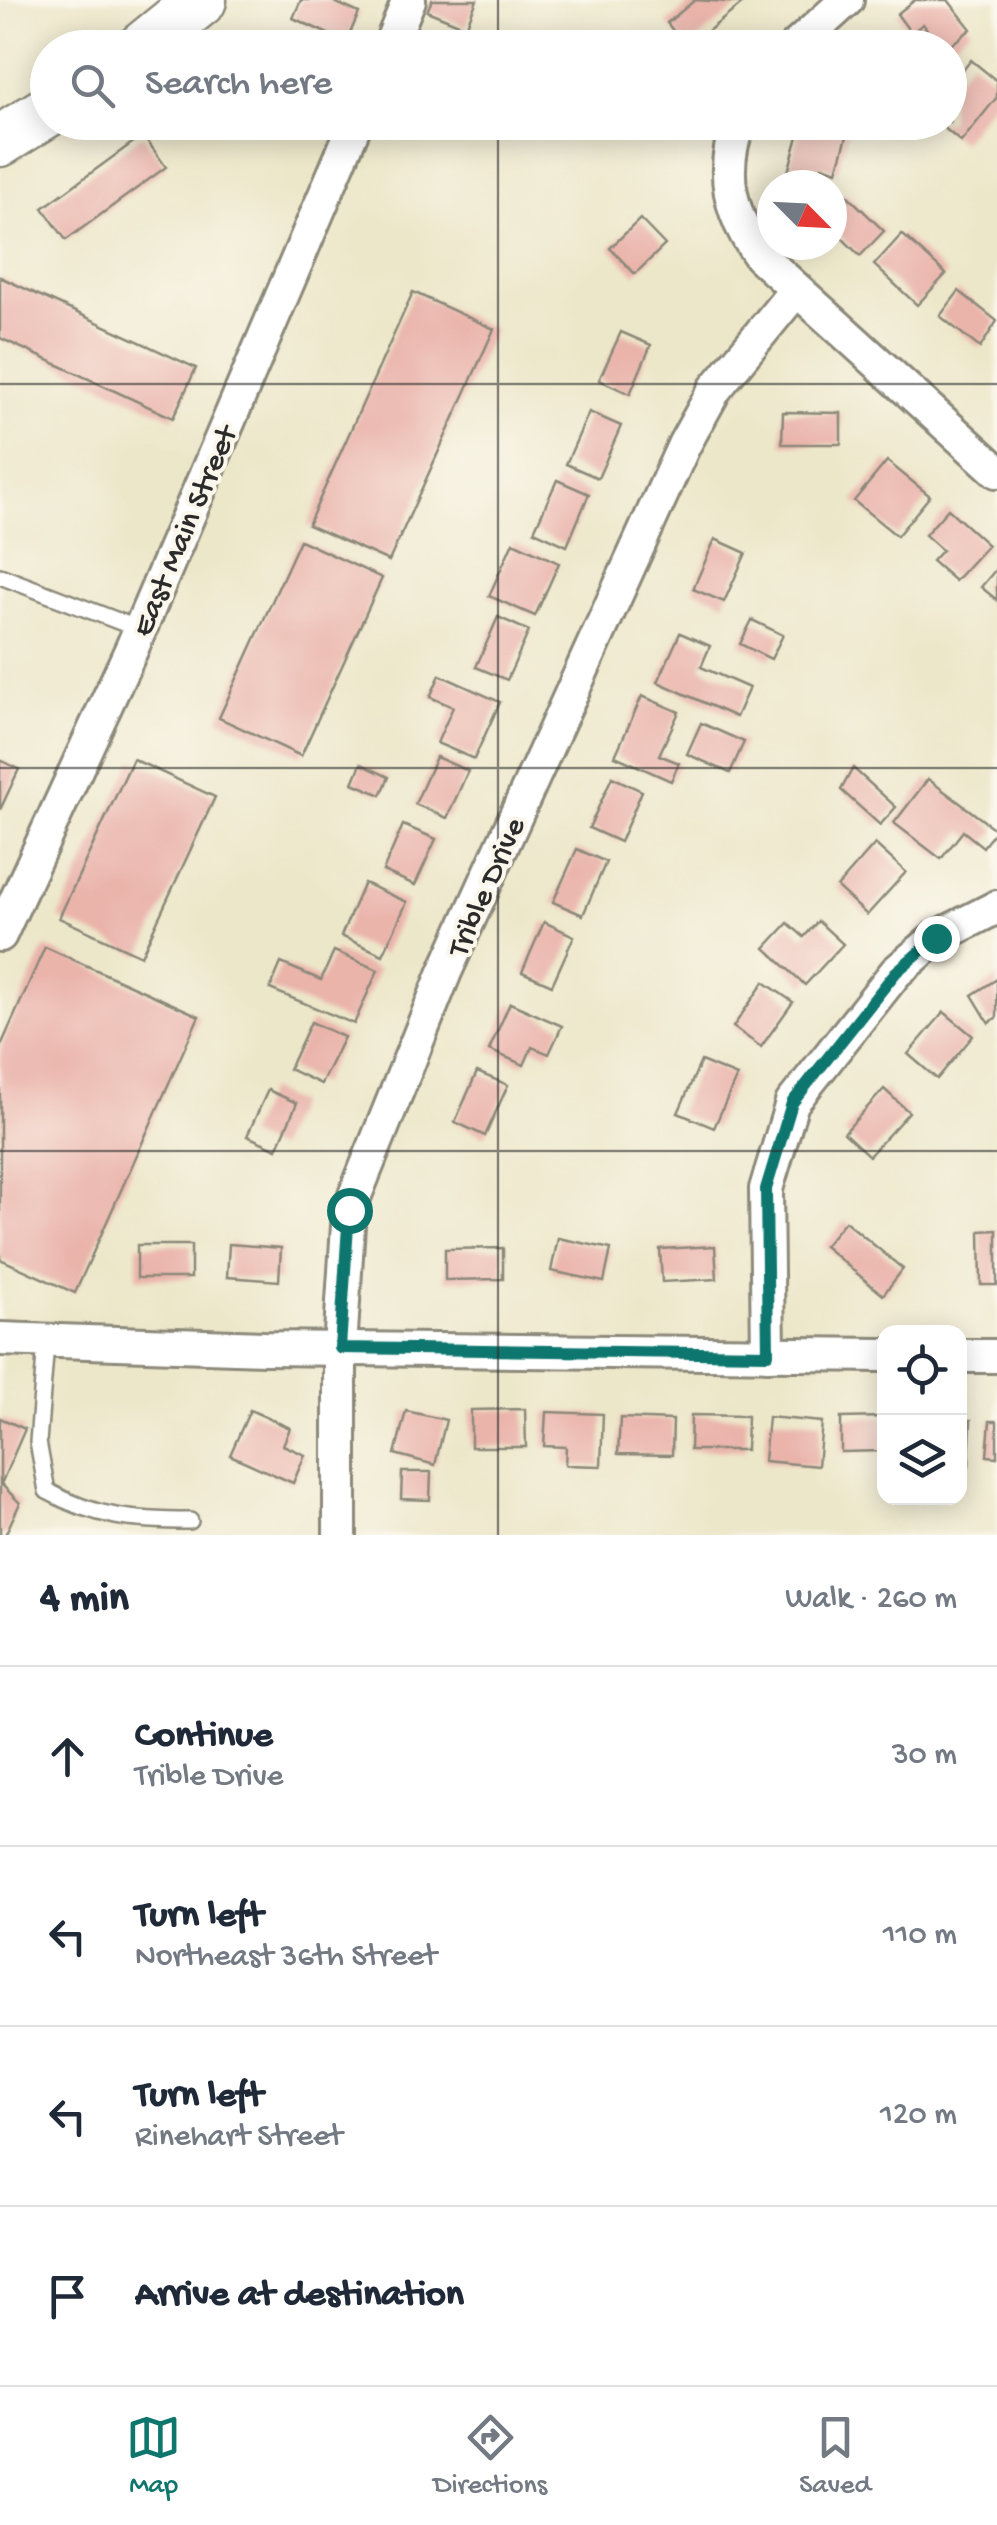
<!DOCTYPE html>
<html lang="en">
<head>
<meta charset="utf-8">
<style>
	:root { --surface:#fff; --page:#f6f6f7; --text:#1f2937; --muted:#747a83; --line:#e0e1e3; --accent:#0f766e }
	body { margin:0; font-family:"Gochi Hand",sans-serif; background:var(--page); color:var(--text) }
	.controls { position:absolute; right:30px; bottom:30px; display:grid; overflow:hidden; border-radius:20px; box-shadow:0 5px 25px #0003 }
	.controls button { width:90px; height:90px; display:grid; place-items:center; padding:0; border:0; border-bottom:2px solid var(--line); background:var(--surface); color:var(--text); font:50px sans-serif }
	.compass { position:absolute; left:757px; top:170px; width:90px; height:90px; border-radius:50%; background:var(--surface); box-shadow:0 5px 25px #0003; rotate:114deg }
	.stop { position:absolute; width:30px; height:30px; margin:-22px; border:8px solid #0f766e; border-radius:50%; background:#fff }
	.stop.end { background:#0f766e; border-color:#fff; box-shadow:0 2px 10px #0008 }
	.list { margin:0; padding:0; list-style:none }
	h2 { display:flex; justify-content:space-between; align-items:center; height:130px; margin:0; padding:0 40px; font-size:42px }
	h2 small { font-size:32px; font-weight:400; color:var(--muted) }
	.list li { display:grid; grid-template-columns:65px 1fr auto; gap:30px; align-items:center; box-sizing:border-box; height:180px; padding:0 40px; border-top:2px solid var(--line) }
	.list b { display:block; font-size:38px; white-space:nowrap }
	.list p { margin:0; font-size:32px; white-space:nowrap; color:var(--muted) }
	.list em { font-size:32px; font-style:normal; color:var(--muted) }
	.icon { flex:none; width:55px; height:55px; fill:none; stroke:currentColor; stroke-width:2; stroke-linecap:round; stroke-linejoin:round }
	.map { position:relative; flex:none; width:997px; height:1535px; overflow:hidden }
	.search { position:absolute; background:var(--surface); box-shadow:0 5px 25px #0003; left:30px; right:30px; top:30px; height:110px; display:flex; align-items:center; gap:25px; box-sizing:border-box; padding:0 35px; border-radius:55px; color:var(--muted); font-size:38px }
	.sheet { height:850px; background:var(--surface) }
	nav { display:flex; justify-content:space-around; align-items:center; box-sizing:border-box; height:140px; border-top:2px solid var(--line); background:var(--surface); font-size:28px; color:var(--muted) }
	nav a { display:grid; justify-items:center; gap:5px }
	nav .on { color:var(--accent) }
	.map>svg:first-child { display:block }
</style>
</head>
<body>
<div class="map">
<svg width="997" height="1535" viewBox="0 0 997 1535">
	<rect width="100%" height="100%" fill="#fbf7ec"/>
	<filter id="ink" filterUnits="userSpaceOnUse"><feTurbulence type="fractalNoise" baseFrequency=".01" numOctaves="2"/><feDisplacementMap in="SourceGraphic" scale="20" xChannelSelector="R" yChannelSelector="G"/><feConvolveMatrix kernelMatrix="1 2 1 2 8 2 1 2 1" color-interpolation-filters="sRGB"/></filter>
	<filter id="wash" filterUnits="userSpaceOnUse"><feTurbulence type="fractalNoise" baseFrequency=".0048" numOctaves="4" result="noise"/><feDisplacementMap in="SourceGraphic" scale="40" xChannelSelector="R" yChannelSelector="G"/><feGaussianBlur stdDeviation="2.25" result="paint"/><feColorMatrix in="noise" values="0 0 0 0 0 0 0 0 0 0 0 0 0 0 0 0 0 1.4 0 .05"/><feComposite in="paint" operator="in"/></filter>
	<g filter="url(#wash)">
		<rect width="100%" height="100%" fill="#ede7ca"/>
		<g id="blocks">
			<g fill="#eab4ab">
				<path d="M 301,0 L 330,0 L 359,13 L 346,42 L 293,18 Z"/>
				<path d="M 432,0 L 477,0 L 466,27 L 427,11 Z"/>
				<path d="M 695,0 L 743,3 L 687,48 L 667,23 Z"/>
				<path d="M 915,0 L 948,0 L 971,29 L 947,48 L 941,48 L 923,24 L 911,33 L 897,14 Z"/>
				<path d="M 971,60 L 997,81 L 997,97 L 961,142 L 937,122 L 950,122 L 950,87 Z"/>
				<path d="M 802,122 L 851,122 L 837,171 L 822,166 L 818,181 L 788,172 Z"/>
				<path d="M 143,135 L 166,167 L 66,240 L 43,208 Z"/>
				<path d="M 845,193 L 884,231 L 860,256 L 832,228 L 832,206 Z"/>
				<path d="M 640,219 L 665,245 L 635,274 L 610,248 Z"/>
				<path d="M 902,234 L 946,274 L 917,305 L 874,265 Z"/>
				<path d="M 0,277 L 196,368 L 173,418 L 0,338 Z"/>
				<path d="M 959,291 L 997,321 L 980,348 L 940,316 Z"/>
				<path d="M 413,292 L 494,329 L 389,561 L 308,525 Z"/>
				<path d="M 621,332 L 651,345 L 630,394 L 599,380 Z"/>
				<path d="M 589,412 L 621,426 L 598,478 L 566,464 Z"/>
				<path d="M 783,412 L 841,413 L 841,444 L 782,444 Z"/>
				<path d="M 887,461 L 930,496 L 897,536 L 854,501 Z"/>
				<path d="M 557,480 L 589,494 L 567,546 L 534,531 Z"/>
				<path d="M 948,509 L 988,545 L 955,581 L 932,561 L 942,550 L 925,535 Z"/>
				<path d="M 715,539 L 746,553 L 724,602 L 693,589 Z"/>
				<path d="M 300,540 L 382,578 L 301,756 L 219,718 Z"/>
				<path d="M 513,542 L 559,563 L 535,616 L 489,596 Z"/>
				<path d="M 997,568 L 997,600 L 981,587 Z"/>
				<path d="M 498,617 L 529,631 L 507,680 L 476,667 Z"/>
				<path d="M 752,620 L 783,635 L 771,659 L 740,644 Z"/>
				<path d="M 680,633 L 710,646 L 701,667 L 749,688 L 736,717 L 658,682 Z"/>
				<path d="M 440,675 L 500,702 L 474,759 L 437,743 L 453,707 L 430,697 Z"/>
				<path d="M 642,696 L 679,712 L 659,755 L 679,763 L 671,781 L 615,756 Z"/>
				<path d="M 701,723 L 744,742 L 730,773 L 687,754 Z"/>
				<path d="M 436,757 L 468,771 L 447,818 L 415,804 Z"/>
				<path d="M 133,759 L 215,797 L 141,956 L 59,918 Z"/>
				<path d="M 0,760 L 19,769 L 0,810 Z"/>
				<path d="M 361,764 L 389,777 L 381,795 L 353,783 Z"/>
				<path d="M 853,768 L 896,807 L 880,825 L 841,790 Z"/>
				<path d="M 612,777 L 642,791 L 620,842 L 589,828 Z"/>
				<path d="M 928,779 L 996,830 L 983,847 L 963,831 L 941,859 L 894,823 Z"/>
				<path d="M 403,825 L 436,839 L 415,885 L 383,871 Z"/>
				<path d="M 875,844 L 906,872 L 867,915 L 837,887 Z"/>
				<path d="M 577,849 L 606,862 L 583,915 L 553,902 Z"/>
				<path d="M 364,883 L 407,902 L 383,955 L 341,936 Z"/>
				<path d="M 818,921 L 843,944 L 805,985 L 765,948 L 788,923 L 804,937 Z"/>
				<path d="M 544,922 L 574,936 L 552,985 L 522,972 Z"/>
				<path d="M 45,947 L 199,1016 L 75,1293 L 0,1259 L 0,1048 Z"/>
				<path d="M 334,951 L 378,970 L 354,1024 L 270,989 L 281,963 L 321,980 Z"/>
				<path d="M 997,979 L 997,1017 L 989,1023 L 972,995 Z"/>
				<path d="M 764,982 L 793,1002 L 761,1047 L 733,1027 Z"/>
				<path d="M 510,1003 L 562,1026 L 549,1054 L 532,1047 L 524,1065 L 489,1050 Z"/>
				<path d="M 944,1012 L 973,1036 L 937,1079 L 908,1054 Z"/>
				<path d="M 311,1022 L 344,1037 L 321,1084 L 289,1069 Z"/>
				<path d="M 701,1061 L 737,1076 L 714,1128 L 678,1113 Z"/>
				<path d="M 477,1072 L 508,1085 L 485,1136 L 455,1122 Z"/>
				<path d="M 884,1089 L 909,1112 L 869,1156 L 844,1133 Z"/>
				<path d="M 268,1090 L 297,1103 L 277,1149 L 247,1136 Z"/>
				<path d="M 845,1221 L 903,1269 L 883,1295 L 824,1246 Z"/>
				<path d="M 997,1230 L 997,1285 L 981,1285 L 980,1231 Z"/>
				<path d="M 558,1238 L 611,1249 L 604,1282 L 551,1271 Z"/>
				<path d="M 229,1244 L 281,1248 L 279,1281 L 227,1277 Z"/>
				<rect x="137" y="1245" width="54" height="33"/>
				<path d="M 715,1246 L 717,1279 L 662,1282 L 660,1249 Z"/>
				<path d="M 503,1248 L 503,1279 L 445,1280 L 445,1249 Z"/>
				<path d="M 525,1409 L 526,1447 L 471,1447 L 471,1410 Z"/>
				<path d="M 250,1410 L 290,1428 L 283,1445 L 305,1455 L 293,1483 L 230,1455 Z"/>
				<path d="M 406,1411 L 446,1420 L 435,1465 L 395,1454 Z"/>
				<path d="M 546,1412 L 603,1414 L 601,1466 L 565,1465 L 566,1447 L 544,1446 Z"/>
				<path d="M 691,1415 L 747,1416 L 746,1450 L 690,1450 Z"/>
				<path d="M 768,1417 L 822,1422 L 818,1466 L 764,1461 Z"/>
				<path d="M 884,1417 L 884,1451 L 841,1452 L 841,1418 Z"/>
				<path d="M 0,1418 L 25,1429 L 1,1484 L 20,1503 L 5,1535 L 0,1535 Z"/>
				<path d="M 620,1418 L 673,1420 L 672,1455 L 618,1454 Z"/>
				<path d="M 960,1420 L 971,1420 L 969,1466 L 960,1465 Z"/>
				<path d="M 990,1421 L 997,1421 L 997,1457 L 987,1456 Z"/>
				<path d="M 402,1472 L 431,1472 L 430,1500 L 401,1499 Z"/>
			</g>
		</g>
	</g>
	<g filter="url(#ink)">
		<use href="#blocks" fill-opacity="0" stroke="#8c897a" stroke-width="2.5"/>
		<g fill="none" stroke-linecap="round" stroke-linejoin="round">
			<defs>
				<g id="service">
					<path d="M 0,576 L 139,629"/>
					<path d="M 46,1343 L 38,1442 L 47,1491 C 96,1518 135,1521 190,1521"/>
				</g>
				<g id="minor">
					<path d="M 389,48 L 409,0"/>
					<path d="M 794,48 L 847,0"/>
					<path d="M 739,122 C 719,171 730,215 760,256 L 997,471"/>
					<path d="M 0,935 L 132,648 L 356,122"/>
					<path d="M 0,1339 L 264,1348 L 884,1355"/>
					<path d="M 768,1354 L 766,1189 L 792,1103 L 896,972 L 936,938 L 997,907"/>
					<path d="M 960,1356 L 997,1356"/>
					<path d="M 340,1535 L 340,1348 L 349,1210 L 445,972 L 684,445 L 715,389 L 796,290"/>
				</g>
				<g id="primary">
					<path d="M 142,48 L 201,0"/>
					<path d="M 0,141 L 48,111"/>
				</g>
			</defs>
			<use href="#service" stroke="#8c897a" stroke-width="20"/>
			<use href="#minor" stroke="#8c897a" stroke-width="38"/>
			<use href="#primary" stroke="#8c897a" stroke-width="55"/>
			<use href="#service" stroke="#fff" stroke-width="15"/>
			<use href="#minor" stroke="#fff" stroke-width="32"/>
			<use href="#primary" stroke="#fff" stroke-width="50"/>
		</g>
	</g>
	<g fill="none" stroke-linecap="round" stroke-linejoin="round" filter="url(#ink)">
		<path stroke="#0f766e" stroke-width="12" d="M 349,1210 L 340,1348 L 768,1354 L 766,1189 L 792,1103 L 896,972 L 936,938"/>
	</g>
	<path fill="none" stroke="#2b2b2b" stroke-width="2.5" stroke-opacity="0.55" d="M 498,0 L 498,48M 498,122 L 498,1535M 0,384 L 997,384M 0,768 L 997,768M 0,1151 L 997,1151"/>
	<g text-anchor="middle" stroke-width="8" stroke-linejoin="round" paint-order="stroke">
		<g font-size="32" fill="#2b2b2b" stroke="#fbf7ec">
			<text transform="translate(182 530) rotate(-67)" y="11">East Main Street</text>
			<text transform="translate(484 886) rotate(-66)" y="11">Trible Drive</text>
		</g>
	</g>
</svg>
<div class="controls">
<button><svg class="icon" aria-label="locate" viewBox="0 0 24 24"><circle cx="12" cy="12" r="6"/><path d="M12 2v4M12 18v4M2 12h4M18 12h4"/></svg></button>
<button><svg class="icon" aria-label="layers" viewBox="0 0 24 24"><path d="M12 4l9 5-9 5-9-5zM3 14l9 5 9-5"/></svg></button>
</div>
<svg class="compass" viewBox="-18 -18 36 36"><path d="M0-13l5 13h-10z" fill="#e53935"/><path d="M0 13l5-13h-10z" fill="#747a83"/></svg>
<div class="stop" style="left:349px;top:1210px"></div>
<div class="stop end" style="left:936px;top:938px"></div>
<div class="search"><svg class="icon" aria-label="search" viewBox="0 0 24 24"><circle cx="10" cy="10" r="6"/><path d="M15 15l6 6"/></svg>Search here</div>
</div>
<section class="sheet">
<h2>4 min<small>Walk · 260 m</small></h2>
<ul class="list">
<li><svg class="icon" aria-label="ahead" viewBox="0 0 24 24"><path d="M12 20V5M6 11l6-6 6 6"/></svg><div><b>Continue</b><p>Trible Drive</p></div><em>30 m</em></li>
<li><svg class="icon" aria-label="left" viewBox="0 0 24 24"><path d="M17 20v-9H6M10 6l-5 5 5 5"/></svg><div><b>Turn left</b><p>Northeast 36th Street</p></div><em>110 m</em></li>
<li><svg class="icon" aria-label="left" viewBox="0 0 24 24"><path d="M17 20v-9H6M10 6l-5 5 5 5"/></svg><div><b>Turn left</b><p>Rinehart Street</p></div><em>120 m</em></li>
<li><svg class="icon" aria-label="arrive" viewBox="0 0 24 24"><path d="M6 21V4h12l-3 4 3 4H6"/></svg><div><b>Arrive at destination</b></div></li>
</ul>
</section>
<nav>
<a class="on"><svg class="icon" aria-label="map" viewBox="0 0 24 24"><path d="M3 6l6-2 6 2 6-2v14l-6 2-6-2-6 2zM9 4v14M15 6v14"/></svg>Map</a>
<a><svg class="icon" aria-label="directions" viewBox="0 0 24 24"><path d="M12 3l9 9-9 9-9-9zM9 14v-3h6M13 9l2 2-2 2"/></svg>Directions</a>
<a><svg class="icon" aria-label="saved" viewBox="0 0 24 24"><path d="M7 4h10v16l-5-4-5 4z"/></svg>Saved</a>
</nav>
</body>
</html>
